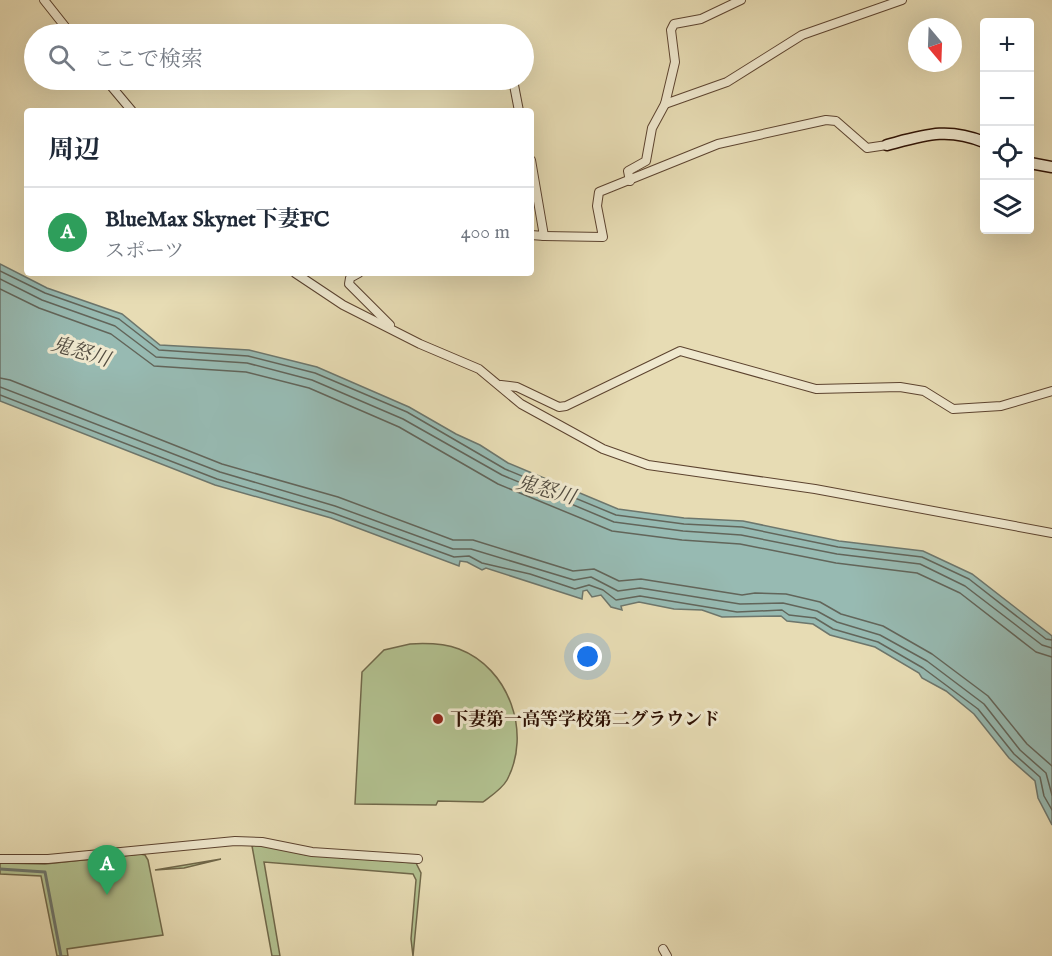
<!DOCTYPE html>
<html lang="ja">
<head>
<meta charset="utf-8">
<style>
	:root { --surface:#fff; --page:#f2f2f3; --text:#1f2937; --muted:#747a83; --line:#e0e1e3; --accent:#8f2418 }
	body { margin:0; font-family:"IM FELL English","Noto Serif JP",serif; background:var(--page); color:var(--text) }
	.controls { position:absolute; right:18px; top:18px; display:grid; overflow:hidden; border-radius:6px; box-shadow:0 6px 24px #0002 }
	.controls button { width:54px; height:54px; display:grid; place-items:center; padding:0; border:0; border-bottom:2px solid var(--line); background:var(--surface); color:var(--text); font:30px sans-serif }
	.compass { position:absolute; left:908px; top:18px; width:54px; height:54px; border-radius:50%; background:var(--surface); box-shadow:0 6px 24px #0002; rotate:161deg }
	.you { position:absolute; left:588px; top:657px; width:21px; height:21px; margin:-15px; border:4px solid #fff; border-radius:50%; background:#1a73e8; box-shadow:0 0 0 9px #1a73e833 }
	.badge { display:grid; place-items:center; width:39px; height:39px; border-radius:50%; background:var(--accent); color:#fff; font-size:20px; font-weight:700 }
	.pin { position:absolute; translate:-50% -50px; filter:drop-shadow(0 2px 3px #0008) }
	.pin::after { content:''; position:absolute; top:32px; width:21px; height:18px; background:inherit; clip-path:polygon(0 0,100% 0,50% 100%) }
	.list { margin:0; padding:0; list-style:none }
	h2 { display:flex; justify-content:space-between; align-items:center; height:78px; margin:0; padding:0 24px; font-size:26px }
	h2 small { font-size:20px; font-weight:400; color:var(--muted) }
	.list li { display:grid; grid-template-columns:39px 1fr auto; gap:18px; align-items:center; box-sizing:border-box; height:90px; padding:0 24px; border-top:2px solid var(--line) }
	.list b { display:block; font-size:22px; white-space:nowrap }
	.list p { margin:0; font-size:20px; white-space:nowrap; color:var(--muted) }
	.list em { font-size:20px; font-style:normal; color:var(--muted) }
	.icon { flex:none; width:33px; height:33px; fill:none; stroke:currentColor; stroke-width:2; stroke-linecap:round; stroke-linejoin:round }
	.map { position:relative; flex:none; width:1052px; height:956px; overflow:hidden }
	.search { position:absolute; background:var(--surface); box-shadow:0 6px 24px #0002; left:24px; top:24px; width:510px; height:66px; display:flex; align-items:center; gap:15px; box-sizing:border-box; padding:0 21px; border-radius:33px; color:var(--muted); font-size:22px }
	.panel { position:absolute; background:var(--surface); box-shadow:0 6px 24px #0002; left:24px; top:108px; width:510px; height:168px; border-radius:6px }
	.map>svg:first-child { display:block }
</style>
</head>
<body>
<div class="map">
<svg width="1052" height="956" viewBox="0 0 1052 956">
	<rect width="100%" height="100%" fill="#e7dcb4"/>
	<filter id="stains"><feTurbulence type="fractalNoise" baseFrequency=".00333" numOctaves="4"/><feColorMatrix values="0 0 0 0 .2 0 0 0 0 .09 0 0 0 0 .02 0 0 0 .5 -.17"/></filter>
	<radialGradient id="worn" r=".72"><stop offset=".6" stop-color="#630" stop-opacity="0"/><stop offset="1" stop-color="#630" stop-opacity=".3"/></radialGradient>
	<g fill="#b2c190" stroke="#70684a" stroke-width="1.5">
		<path d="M 410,644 C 427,643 443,643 459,649 C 509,668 532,733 507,780 C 502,789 491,796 483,802 L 438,801 L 436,805 L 355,804 L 362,672 L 384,650 Z"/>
		<path d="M 257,844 L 307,855 L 416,863 L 421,873 L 413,956 L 411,939 L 416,880 L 413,874 L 264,862 L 280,956 L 272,956 L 252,846 Z"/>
		<path d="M 140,854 L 145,855 L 148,860 L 163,935 L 67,949 L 68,956 L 57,956 L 41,876 L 0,874 L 0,863 L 45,864 Z"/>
		<path d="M 221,859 L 184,868 L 155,870 Z"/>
	</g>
	<path fill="#97bab2" stroke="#6d766c" stroke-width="1.5" d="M 0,264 L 47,288 L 122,314 L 160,345 L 249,350 L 317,367 L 409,407 L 456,434 L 480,445 L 508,463 L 618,509 L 684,518 L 743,521 L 839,541 L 923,551 L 972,574 L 1052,636 L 1052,825 L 1038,798 L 1035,781 L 1009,758 L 974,714 L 946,691 L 922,678 L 919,673 L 875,647 L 830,635 L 813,624 L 787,621 L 781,616 L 722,617 L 702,610 L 674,609 L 639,602 L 621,606 L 622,610 L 611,607 L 601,595 L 592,597 L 587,590 L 583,591 L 582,599 L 486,568 L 482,570 L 467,562 L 460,561 L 459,566 L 331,518 L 215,485 L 0,401 Z"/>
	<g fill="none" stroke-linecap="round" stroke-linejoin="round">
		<g stroke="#62655a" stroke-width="1.5">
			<path d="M 0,271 L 45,293 L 119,319 L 159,350 L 248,356 L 315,373 L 407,412 L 505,469 L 616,515 L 684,524 L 742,527 L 838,547 L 922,557 L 969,579 L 1046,639 L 1052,640"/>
			<path d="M 0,279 L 42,300 L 115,326 L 156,357 L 247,363 L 312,380 L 403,419 L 502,475 L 614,522 L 683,531 L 741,535 L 837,554 L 920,564 L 965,586 L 1042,645 L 1052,648"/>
			<path d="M 0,289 L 39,308 L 111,334 L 154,366 L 246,372 L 309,388 L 399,427 L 498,484 L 612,531 L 682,540 L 740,544 L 836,563 L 917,573 L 960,593 L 1036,652 L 1052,657"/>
			<path d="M 0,378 L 10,380 L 222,464 L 338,497 L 453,540 L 473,540 L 573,571 L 594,569 L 619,581 L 641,579 L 742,595 L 755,593 L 786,594 L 820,602 L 841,614 L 883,626 L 932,654 L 988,696 L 1027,744 L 1052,766"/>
			<path d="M 0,387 L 220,472 L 335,506 L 453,549 L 471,549 L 574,580 L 591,577 L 618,591 L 640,588 L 740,604 L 783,603 L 817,611 L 837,622 L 880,635 L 927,661 L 984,704 L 1020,750 L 1046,773 L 1052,795"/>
			<path d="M 0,395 L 217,479 L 333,513 L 454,557 L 469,556 L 482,563 L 530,574 L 575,589 L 589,585 L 603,590 L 616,600 L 640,596 L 737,612 L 782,610 L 789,615 L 815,618 L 833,629 L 878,642 L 923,668 L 978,709 L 1014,754 L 1040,777 L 1044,796 L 1052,810"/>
		</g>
		<path stroke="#6d766c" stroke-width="3" d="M 0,869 L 45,872 L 61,956"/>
		<defs>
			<g id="street">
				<path d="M 44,0 L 71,34"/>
				<path d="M 106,80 L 132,111"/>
				<path d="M 513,80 L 519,111"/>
				<path d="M 665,104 L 727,82 L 802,35 L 902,0"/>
				<path d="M 531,160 L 544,236 L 531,235"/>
				<path d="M 630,181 L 628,171 L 646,161 L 652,128 L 665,104 L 675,62 L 671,30 L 674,24 L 701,19 L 741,0"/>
				<path d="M 544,236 L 603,237 L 597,206 L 599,192 L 718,144 L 826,120 L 836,121 L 867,148 L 887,145"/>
				<path d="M 295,273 L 343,305 L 420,344 L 479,369 L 521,404 L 603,449 L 648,465 L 815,489 L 1052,533"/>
				<path d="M 359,273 L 350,278 L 349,284 L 390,325"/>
				<path d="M 501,385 L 517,387 L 559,407 L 566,406 L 680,351 L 816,389 L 900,387 L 924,391 L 953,409 L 1001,406 L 1052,391"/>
				<path d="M 0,859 L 48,859 L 235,841 L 262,842 L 312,852 L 418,859"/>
				<path d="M 663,949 L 667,956"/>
			</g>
			<g id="secondary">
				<path d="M 887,145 C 925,135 947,127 984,142"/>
				<path d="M 1030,163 L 1052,167"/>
			</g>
		</defs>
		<use href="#street" stroke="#5c432f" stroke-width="10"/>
		<use href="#secondary" stroke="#2d1003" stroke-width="13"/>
		<use href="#street" stroke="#efe8ce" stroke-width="8"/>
		<use href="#secondary" stroke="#efe8ce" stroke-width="10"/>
	</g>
	<circle fill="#8f2418" stroke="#efe8ce" stroke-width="2" cx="438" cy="719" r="6"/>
	<g text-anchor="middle" stroke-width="6" stroke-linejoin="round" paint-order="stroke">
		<g font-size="18" font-weight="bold" fill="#2d1003" stroke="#efe8ce" text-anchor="start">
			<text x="450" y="725">下妻第一高等学校第二グラウンド</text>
		</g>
		<g font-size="20" font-style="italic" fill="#524c40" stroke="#efe8ce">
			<text transform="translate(81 351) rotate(17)" y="7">鬼怒川</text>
			<text transform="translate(546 489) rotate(16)" y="7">鬼怒川</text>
		</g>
	</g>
	<rect width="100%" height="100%" filter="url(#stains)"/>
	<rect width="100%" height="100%" fill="url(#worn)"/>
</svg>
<div class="controls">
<button>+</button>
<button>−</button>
<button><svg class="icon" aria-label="locate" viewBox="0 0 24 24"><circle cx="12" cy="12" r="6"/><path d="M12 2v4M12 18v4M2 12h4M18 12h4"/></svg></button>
<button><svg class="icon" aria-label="layers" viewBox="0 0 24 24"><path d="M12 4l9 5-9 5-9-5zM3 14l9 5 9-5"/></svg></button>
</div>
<svg class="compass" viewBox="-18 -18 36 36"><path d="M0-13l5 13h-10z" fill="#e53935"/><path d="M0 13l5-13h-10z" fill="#747a83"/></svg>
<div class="you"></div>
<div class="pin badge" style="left:107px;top:895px;background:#2e9e5b">A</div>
<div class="search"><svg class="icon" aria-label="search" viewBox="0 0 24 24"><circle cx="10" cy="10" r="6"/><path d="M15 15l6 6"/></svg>ここで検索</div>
<section class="panel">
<h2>周辺<small></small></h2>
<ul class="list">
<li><span class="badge" style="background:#2e9e5b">A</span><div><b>BlueMax Skynet下妻FC</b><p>スポーツ</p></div><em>400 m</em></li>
</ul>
</section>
</div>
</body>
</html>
